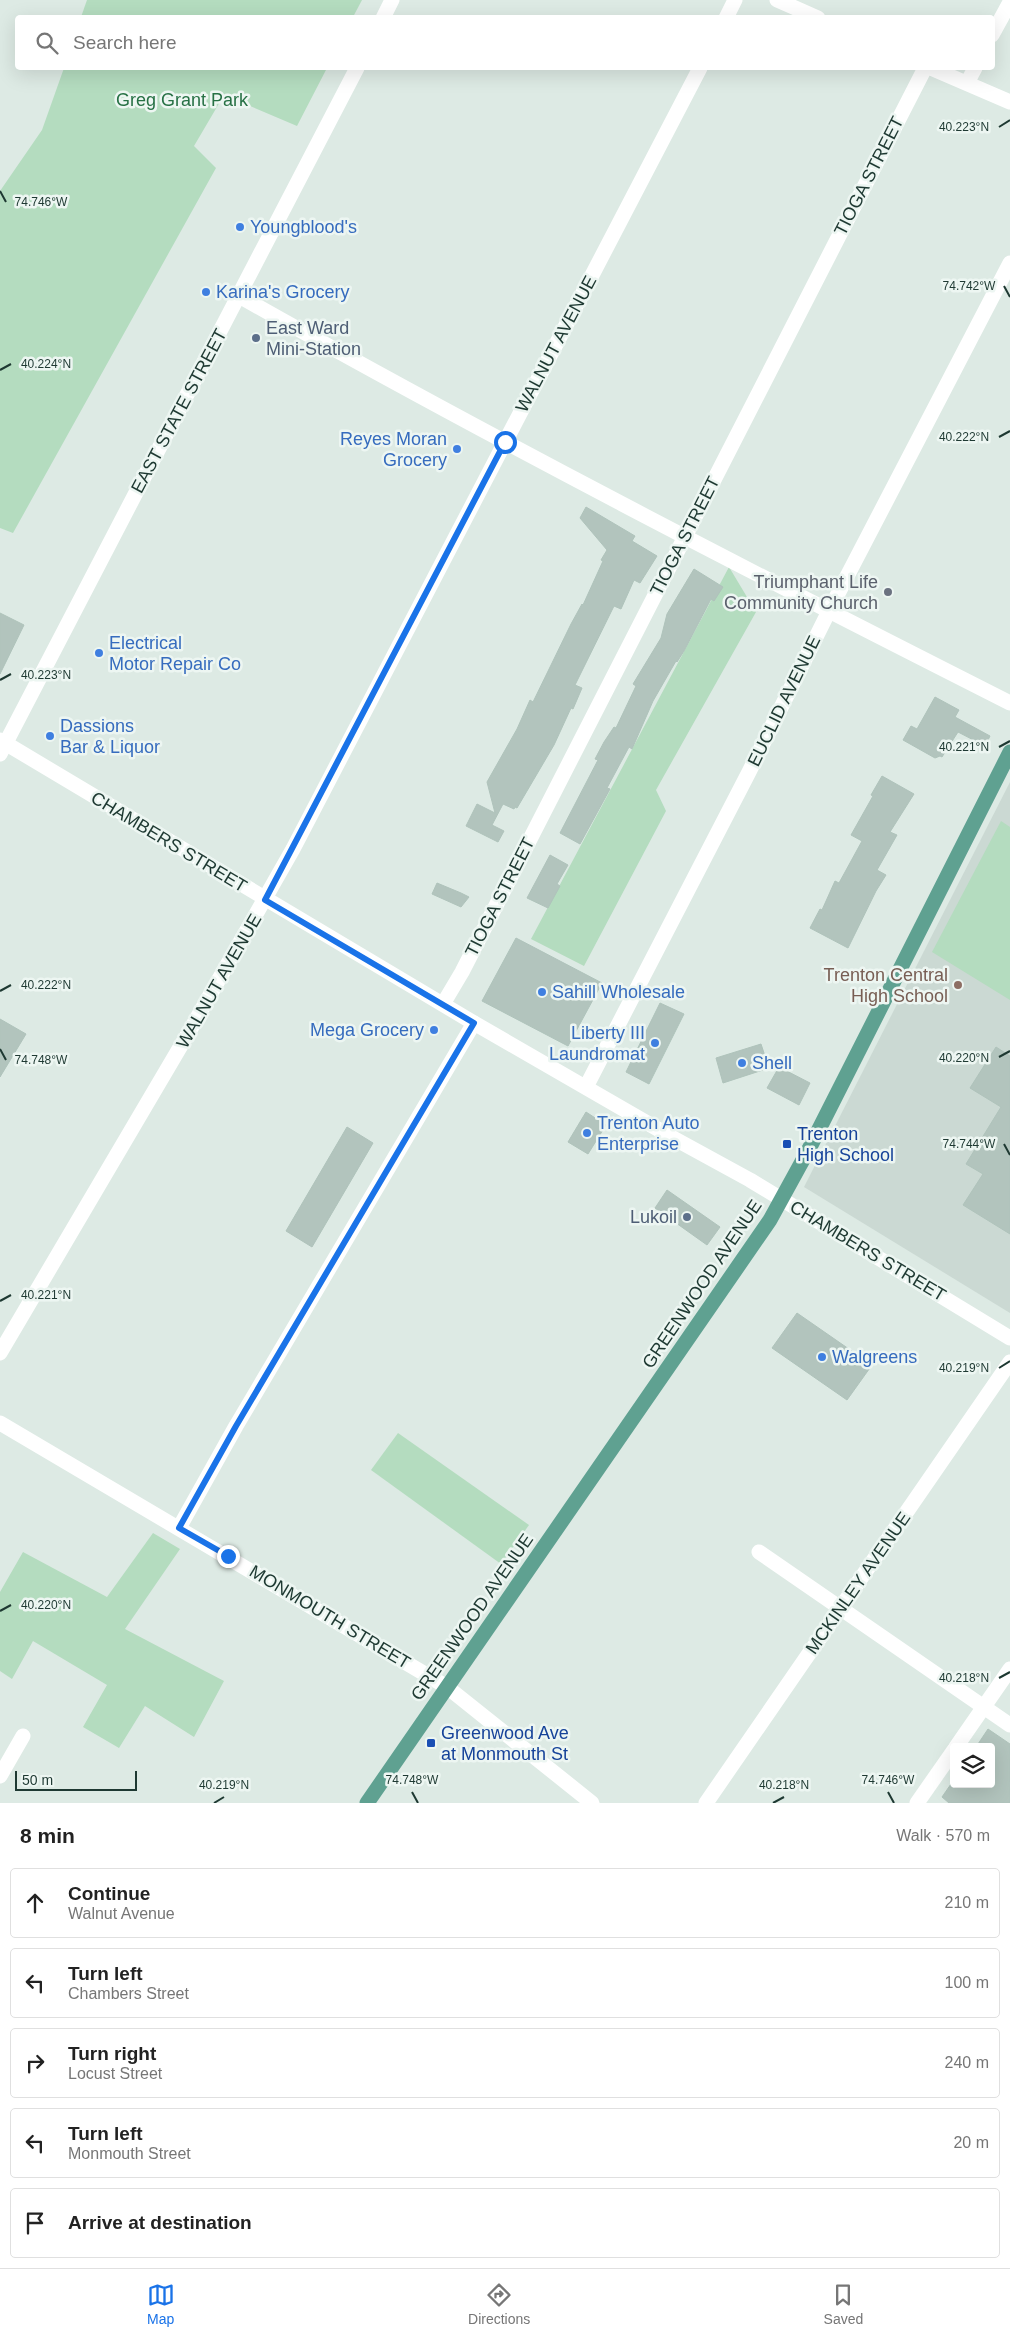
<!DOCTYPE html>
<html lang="en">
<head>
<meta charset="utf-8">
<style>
	:root { --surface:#fff; --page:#f2f2f2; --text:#222; --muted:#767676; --line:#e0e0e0; --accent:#1a73e8 }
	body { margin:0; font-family:Helvetica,sans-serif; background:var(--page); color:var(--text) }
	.controls { position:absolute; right:15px; bottom:15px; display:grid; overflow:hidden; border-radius:5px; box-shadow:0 5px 20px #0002 }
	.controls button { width:45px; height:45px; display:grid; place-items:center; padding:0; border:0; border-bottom:1px solid var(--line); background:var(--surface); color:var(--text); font:25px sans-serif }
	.scale { position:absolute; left:15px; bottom:12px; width:122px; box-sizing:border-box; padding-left:5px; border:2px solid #1e3932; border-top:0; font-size:14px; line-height:18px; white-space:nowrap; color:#1e3932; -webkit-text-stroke:4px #edf6f2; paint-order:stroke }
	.stop { position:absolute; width:15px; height:15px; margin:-11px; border:4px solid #1a73e8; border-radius:50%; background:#fff }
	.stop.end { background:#1a73e8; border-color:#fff; box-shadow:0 1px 5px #0008 }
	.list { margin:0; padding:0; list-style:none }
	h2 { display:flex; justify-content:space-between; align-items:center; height:65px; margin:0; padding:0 20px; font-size:21px }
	h2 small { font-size:16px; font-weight:400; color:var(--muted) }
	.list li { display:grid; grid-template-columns:32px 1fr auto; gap:15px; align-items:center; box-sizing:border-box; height:70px; margin:0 10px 10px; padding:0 10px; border:1px solid var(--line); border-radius:5px }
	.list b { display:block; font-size:19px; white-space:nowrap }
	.list p { margin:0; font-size:16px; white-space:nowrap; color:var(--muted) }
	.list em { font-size:16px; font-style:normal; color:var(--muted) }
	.icon { flex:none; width:28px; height:28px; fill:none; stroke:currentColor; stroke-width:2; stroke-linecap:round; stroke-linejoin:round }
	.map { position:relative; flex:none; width:1010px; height:1803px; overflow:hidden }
	.search { position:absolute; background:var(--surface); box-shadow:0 5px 20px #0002; left:15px; right:15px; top:15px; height:55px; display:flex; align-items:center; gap:12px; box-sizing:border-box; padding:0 18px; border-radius:5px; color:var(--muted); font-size:19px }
	.sheet { height:465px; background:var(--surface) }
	nav { display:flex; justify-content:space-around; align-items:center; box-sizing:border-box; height:70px; border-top:1px solid var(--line); background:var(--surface); font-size:14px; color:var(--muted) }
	nav a { display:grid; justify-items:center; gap:2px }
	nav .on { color:var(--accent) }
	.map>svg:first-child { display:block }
</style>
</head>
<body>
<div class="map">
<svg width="1010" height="1803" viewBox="0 0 1010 1803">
	<rect width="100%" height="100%" fill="#ddeae4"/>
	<path fill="#cbd9d3" d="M 1010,782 L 1010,1313 L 804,1187 Z"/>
	<g fill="#b4dcbf">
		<path d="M 87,0 L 362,0 L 353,17 L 81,17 Z"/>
		<path d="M 64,68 L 327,68 L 297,126 L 224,95 L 194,146 L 216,168 L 13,533 L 0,528 L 0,191 L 42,130 Z"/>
		<path d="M 729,567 L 756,612 L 656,790 L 666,811 L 584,966 L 531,939 Z"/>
		<path d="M 1001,821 L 1010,827 L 1010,1000 L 932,952 Z"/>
		<path d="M 398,1433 L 529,1525 L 501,1564 L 371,1470 Z"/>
		<path d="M 153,1533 L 180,1549 L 125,1629 L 224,1681 L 194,1737 L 145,1706 L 119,1748 L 83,1727 L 107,1685 L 33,1641 L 12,1679 L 0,1671 L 0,1592 L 23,1552 L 107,1597 Z"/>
	</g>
	<g fill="#b2c4bd" stroke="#afc3bb">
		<path d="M 586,507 L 635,536 L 632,541 L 657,556 L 640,583 L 634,580 L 621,609 L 614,606 L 575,685 L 582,688 L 573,709 L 571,708 L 554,745 L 517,808 L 515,807 L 514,809 L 503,804 L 492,825 L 504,831 L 498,842 L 466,826 L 477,804 L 495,813 L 487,782 L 517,729 L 530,700 L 533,702 L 571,624 L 582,604 L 583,605 L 603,561 L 601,560 L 607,550 L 580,518 Z"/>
		<path d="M 694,569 L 723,587 L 714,601 L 711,599 L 684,651 L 677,662 L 676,661 L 653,701 L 632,749 L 629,747 L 607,788 L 610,789 L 580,844 L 560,833 L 598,760 L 595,759 L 604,742 L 614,727 L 616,728 L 636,686 L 633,684 L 661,638 L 667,614 Z"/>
		<path d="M 0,613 L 24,625 L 0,674 Z"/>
		<path d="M 935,697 L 959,710 L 955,717 L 990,736 L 985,746 L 958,732 L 942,757 L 940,756 L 935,758 L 903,740 L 911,726 L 917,729 Z"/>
		<path d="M 882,776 L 914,794 L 890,832 L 897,835 L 877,870 L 886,875 L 876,891 L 848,948 L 810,928 L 820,909 L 822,910 L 835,881 L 839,883 L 862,841 L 851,835 L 873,796 L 871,795 Z"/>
		<path d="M 550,855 L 568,865 L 557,884 L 560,886 L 548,908 L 527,898 Z"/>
		<path d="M 437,883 L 461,893 L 469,897 L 461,907 L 432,894 Z"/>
		<path d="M 516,938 L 602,983 L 568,1046 L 482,1001 Z"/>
		<path d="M 660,1003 L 684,1014 L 649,1084 L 626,1072 Z"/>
		<path d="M 0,1019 L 26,1034 L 0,1077 Z"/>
		<path d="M 761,1044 L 769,1068 L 723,1083 L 716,1058 Z"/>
		<path d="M 996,1047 L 1010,1056 L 1010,1234 L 963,1205 L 983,1174 L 966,1164 L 1001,1107 L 970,1088 Z"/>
		<path d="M 779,1067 L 810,1083 L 799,1105 L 767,1088 Z"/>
		<path d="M 586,1112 L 606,1125 L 588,1154 L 568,1142 Z"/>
		<path d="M 347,1127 L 373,1143 L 312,1247 L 286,1231 Z"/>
		<path d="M 667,1190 L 720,1227 L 707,1245 L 655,1208 Z"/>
		<path d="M 797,1313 L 872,1365 L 847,1400 L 772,1348 Z"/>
		<path d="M 988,1729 L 1010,1744 L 1010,1803 L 949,1803 L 942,1797 L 951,1784 L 991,1784 L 991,1747 L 976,1747 Z"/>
	</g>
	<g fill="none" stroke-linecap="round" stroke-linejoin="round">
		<g stroke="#fff" stroke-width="15">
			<path d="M 777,0 L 818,18"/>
			<path d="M 383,18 L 392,0"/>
			<path d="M 726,18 L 735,0"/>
			<path d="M 992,35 L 1010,2"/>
			<path d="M 931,68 L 1010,102"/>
			<path d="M 967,83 L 975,68"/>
			<path d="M 239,296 C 492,439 751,572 1010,703"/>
			<path d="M 0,740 L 474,1023 L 675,1139 L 750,1180 L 1010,1338"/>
			<path d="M 0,754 L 357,68"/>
			<path d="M 443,1004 L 462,972 L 925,68"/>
			<path d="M 586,1087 L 749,772 L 829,611 L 1010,263"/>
			<path d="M 0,1353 L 189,1032 L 293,849 L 700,68"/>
			<path d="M 0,1423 L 447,1687 L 592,1803"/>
			<path d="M 179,1528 L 236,1426 L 474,1023"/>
			<path d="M 759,1552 L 1010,1725"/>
			<path d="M 956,1747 L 1010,1669"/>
			<path d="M 0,1776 L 23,1736"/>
			<path d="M 706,1803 L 1010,1362"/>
			<path d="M 917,1803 L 954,1750"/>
		</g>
		<path stroke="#5fa191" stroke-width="15" d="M 367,1803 L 770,1220 L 810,1147 L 1010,752"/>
	</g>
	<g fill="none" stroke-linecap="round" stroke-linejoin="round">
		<path stroke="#1a73e8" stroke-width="6" d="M 228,1556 L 179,1528 L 236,1426 L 474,1023 L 265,900 L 505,442"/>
	</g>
	<path fill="none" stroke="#1e3932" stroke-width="2" d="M 999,127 L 1010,120M 0,191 L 6,202M 1004,286 L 1010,297M 0,370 L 11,364M 999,437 L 1010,431M 0,680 L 11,674M 999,747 L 1010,741M 0,991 L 11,985M 0,1049 L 6,1060M 999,1057 L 1010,1051M 1004,1144 L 1010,1155M 0,1301 L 11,1295M 999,1368 L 1010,1361M 0,1611 L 11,1605M 999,1678 L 1010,1672M 412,1792 L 418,1803M 888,1792 L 894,1803M 214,1803 L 224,1797M 773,1803 L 784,1797"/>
	<g fill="#3f7fe0" stroke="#edf6f2" stroke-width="2">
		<circle cx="240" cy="227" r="5"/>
		<circle cx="206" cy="292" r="5"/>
		<circle cx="457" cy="449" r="5"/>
		<circle cx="99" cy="653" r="5"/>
		<circle cx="50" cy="736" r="5"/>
		<circle cx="542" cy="992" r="5"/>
		<circle cx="434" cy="1030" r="5"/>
		<circle cx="655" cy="1043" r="5"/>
		<circle cx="742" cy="1063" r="5"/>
		<circle cx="587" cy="1133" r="5"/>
		<circle cx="822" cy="1357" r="5"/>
	</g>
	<g fill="#5c6f8a" stroke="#edf6f2" stroke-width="2">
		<circle cx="256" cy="338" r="5"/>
		<circle cx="687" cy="1217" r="5"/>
	</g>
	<circle fill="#6b7280" stroke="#edf6f2" stroke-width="2" cx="888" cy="592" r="5"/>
	<circle fill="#8d6e63" stroke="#edf6f2" stroke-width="2" cx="958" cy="985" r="5"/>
	<g fill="#1a4fb4" stroke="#edf6f2" stroke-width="2">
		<rect x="782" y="1139" width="10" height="10" rx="2.5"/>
		<rect x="426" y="1738" width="10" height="10" rx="2.5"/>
	</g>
	<g text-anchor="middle" stroke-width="5" stroke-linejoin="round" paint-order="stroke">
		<g font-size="18" fill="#277145" stroke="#edf6f2">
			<text x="182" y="106">Greg Grant Park</text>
		</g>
		<g font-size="18" fill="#1e3932" stroke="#edf6f2">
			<text transform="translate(869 176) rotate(-63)" y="6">TIOGA STREET</text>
			<text transform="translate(556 344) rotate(-62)" y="6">WALNUT AVENUE</text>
			<text transform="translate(179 411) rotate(-62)" y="6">EAST STATE STREET</text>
			<text transform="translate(685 536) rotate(-63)" y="6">TIOGA STREET</text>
			<text transform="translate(784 701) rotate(-64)" y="6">EUCLID AVENUE</text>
			<text transform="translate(169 842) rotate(31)" y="6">CHAMBERS STREET</text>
			<text transform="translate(500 897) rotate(-63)" y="6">TIOGA STREET</text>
			<text transform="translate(219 981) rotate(-60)" y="6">WALNUT AVENUE</text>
			<text transform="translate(868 1251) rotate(31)" y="6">CHAMBERS STREET</text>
			<text transform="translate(702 1284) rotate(-56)" y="6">GREENWOOD AVENUE</text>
			<text transform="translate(858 1583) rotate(-55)" y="6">MCKINLEY AVENUE</text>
			<text transform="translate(330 1617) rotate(31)" y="6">MONMOUTH STREET</text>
			<text transform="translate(472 1617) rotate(-55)" y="6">GREENWOOD AVENUE</text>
		</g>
		<g font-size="18" fill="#366cbe" stroke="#edf6f2" text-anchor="start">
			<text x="250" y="233">Youngblood's</text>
			<text x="216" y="298">Karina's Grocery</text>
			<text x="447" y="445" text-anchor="end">Reyes Moran<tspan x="447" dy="21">Grocery</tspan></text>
			<text x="109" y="649">Electrical<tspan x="109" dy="21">Motor Repair Co</tspan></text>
			<text x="60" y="732">Dassions<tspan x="60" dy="21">Bar &amp; Liquor</tspan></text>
			<text x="552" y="998">Sahill Wholesale</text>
			<text x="424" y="1036" text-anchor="end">Mega Grocery</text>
			<text x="645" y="1039" text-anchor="end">Liberty III<tspan x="645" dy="21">Laundromat</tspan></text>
			<text x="752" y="1069">Shell</text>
			<text x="597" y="1129">Trenton Auto<tspan x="597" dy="21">Enterprise</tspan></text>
			<text x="832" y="1363">Walgreens</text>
		</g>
		<g font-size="18" fill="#4e5e75" stroke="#edf6f2" text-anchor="start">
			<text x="266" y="334">East Ward<tspan x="266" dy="21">Mini-Station</tspan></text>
			<text x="677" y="1223" text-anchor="end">Lukoil</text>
		</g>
		<g font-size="18" fill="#5b616d" stroke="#edf6f2" text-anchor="end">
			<text x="878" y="588">Triumphant Life<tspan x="878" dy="21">Community Church</tspan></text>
		</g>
		<g font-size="18" fill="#785e54" stroke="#edf6f2" text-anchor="end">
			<text x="948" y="981">Trenton Central<tspan x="948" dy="21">High School</tspan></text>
		</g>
		<g font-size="18" fill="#164399" stroke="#edf6f2" text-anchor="start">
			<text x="797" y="1140">Trenton<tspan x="797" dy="21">High School</tspan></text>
			<text x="441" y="1739">Greenwood Ave<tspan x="441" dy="21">at Monmouth St</tspan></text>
		</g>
	</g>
	<g font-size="12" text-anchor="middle" fill="#1e3932" stroke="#edf6f2" stroke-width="5" stroke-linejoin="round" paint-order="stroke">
		<text x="964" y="131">40.223°N</text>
		<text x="41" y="206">74.746°W</text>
		<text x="969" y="290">74.742°W</text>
		<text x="46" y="368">40.224°N</text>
		<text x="964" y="441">40.222°N</text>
		<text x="46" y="679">40.223°N</text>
		<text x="964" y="751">40.221°N</text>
		<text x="46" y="989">40.222°N</text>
		<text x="964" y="1062">40.220°N</text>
		<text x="41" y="1064">74.748°W</text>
		<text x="969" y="1148">74.744°W</text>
		<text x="46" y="1299">40.221°N</text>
		<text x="964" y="1372">40.219°N</text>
		<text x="46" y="1609">40.220°N</text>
		<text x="964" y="1682">40.218°N</text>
		<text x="412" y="1784">74.748°W</text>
		<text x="888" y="1784">74.746°W</text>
		<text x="224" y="1789">40.219°N</text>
		<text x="784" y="1789">40.218°N</text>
	</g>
</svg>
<div class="controls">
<button><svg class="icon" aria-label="layers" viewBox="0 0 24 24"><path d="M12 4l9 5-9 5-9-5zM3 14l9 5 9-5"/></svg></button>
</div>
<div class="scale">50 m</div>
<div class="stop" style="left:505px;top:442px"></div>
<div class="stop end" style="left:228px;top:1556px"></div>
<div class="search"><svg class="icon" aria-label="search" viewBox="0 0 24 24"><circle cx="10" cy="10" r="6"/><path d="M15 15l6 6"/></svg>Search here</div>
</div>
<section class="sheet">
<h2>8 min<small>Walk · 570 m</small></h2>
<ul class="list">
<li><svg class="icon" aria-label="ahead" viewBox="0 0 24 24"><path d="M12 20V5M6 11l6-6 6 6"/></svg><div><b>Continue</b><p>Walnut Avenue</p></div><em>210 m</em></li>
<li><svg class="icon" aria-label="left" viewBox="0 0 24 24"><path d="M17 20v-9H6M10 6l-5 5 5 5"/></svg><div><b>Turn left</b><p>Chambers Street</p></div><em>100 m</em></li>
<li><svg class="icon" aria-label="right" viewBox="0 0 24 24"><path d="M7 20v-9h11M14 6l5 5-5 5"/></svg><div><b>Turn right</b><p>Locust Street</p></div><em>240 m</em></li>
<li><svg class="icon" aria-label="left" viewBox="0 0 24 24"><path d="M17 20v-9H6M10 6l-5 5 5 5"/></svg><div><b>Turn left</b><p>Monmouth Street</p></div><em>20 m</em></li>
<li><svg class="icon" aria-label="arrive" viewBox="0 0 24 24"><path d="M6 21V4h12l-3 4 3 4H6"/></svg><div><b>Arrive at destination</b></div></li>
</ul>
</section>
<nav>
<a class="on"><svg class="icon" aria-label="map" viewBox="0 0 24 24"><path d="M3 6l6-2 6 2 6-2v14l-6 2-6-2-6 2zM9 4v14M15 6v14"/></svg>Map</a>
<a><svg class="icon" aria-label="directions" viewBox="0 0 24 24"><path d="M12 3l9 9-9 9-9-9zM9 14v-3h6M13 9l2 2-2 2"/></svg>Directions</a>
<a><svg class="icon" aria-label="saved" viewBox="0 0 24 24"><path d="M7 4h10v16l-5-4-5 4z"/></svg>Saved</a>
</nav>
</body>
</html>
